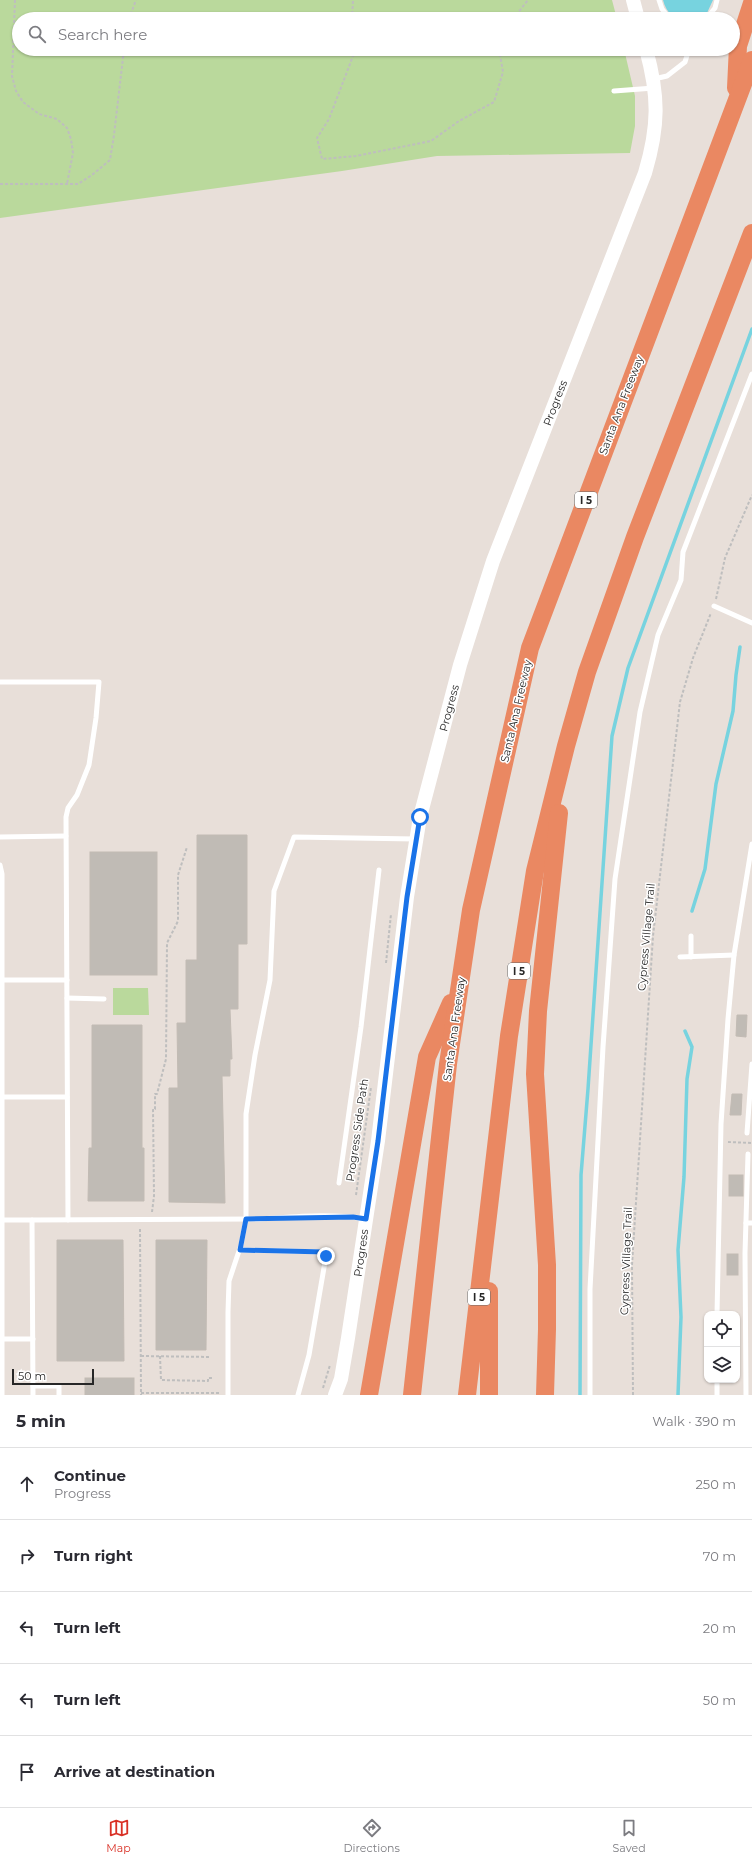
<!DOCTYPE html>
<html lang="en">
<head>
<meta charset="utf-8">
<style>
	:root { --surface:#fff; --page:#f7f7f7; --text:#2b2b33; --muted:#7c7c81; --line:#e1e1e2; --accent:#d93025 }
	body { margin:0; font-family:Montserrat,sans-serif; background:var(--page); color:var(--text) }
	.controls { position:absolute; right:12px; bottom:12px; display:grid; overflow:hidden; border-radius:8px; box-shadow:0 1px 3px #0004 }
	.controls button { width:36px; height:36px; display:grid; place-items:center; padding:0; border:0; border-bottom:1px solid var(--line); background:var(--surface); color:var(--text); font:20px sans-serif }
	.scale { position:absolute; left:12px; bottom:10px; width:82px; box-sizing:border-box; padding-left:4px; border:2px solid #272727; border-top:0; font-size:11px; line-height:14px; white-space:nowrap; color:#272727; -webkit-text-stroke:3px #fff; paint-order:stroke }
	.stop { position:absolute; width:12px; height:12px; margin:-9px; border:3px solid #1a73e8; border-radius:50%; background:#fff }
	.stop.end { background:#1a73e8; border-color:#fff; box-shadow:0 1px 4px #0008 }
	.list { margin:0; padding:0; list-style:none }
	h2 { display:flex; justify-content:space-between; align-items:center; height:52px; margin:0; padding:0 16px; font-size:17px }
	h2 small { font-size:13px; font-weight:400; color:var(--muted) }
	.list li { display:grid; grid-template-columns:26px 1fr auto; gap:12px; align-items:center; box-sizing:border-box; height:72px; padding:0 16px; border-top:1px solid var(--line) }
	.list b { display:block; font-size:15px; white-space:nowrap }
	.list p { margin:0; font-size:13px; white-space:nowrap; color:var(--muted) }
	.list em { font-size:13px; font-style:normal; color:var(--muted) }
	.icon { flex:none; width:22px; height:22px; fill:none; stroke:currentColor; stroke-width:2; stroke-linecap:round; stroke-linejoin:round }
	.map { position:relative; flex:none; width:752px; height:1395px; overflow:hidden }
	.search { position:absolute; background:var(--surface); box-shadow:0 1px 3px #0004; left:12px; right:12px; top:12px; height:44px; display:flex; align-items:center; gap:10px; box-sizing:border-box; padding:0 14px; border-radius:22px; color:var(--muted); font-size:15px }
	.sheet { height:412px; background:var(--surface) }
	nav { display:flex; justify-content:space-around; align-items:center; box-sizing:border-box; height:56px; border-top:1px solid var(--line); background:var(--surface); font-size:11px; color:var(--muted) }
	nav a { display:grid; justify-items:center; gap:2px }
	nav .on { color:var(--accent) }
	.map>svg:first-child { display:block }
</style>
</head>
<body>
<div class="map">
<svg width="752" height="1395" viewBox="0 0 752 1395">
	<rect width="100%" height="100%" fill="#e8dfd9"/>
	<g fill="#bad99c">
		<path d="M 0,0 L 612,0 L 617,19 L 19,19 L 19,49 L 624,49 L 635,96 L 635,126 L 630,153 L 437,156 L 342,171 L 0,218 Z"/>
		<path d="M 113,988 L 148,988 L 149,1015 L 113,1015 Z"/>
	</g>
	<path fill="#77d3df" d="M 663,0 L 713,0 L 707,13 L 701,18 C 683,23 668,20 663,0 Z"/>
	<g fill="none" stroke-linecap="round" stroke-linejoin="round">
		<g stroke="#77d3df" stroke-width="3.5">
			<path d="M 692,911 L 705,869 L 716,784 L 733,711 L 736,675 L 740,647"/>
			<path d="M 580,1395 L 581,1175 L 588,1089 L 612,736 L 628,668 L 752,329"/>
			<path d="M 678,1395 L 681,1317 L 678,1250 L 684,1177 L 687,1079 L 692,1047 L 685,1031"/>
		</g>
	</g>
	<g fill="#c0bbb5" stroke="#c2bbb4">
		<path d="M 197,835 L 247,835 L 247,944 L 238,944 L 238,1009 L 230,1009 L 232,1059 L 230,1059 L 230,1076 L 222,1076 L 225,1203 L 169,1202 L 169,1088 L 178,1088 L 177,1023 L 186,1023 L 186,960 L 197,960 Z"/>
		<rect x="90" y="852" width="67" height="123"/>
		<path d="M 737,1015 L 747,1015 L 746,1037 L 736,1036 Z"/>
		<path d="M 92,1025 L 142,1025 L 142,1148 L 144,1148 L 144,1201 L 88,1201 L 89,1148 L 92,1148 Z"/>
		<path d="M 732,1094 L 742,1094 L 741,1115 L 730,1115 Z"/>
		<rect x="729" y="1175" width="14" height="21"/>
		<path d="M 57,1240 L 123,1240 L 124,1361 L 57,1361 Z"/>
		<path d="M 156,1240 L 207,1240 L 206,1350 L 156,1350 Z"/>
		<rect x="727" y="1254" width="11" height="21"/>
		<rect x="85" y="1378" width="49" height="17"/>
	</g>
	<g fill="none" stroke-linecap="round" stroke-linejoin="round">
		<g stroke="#bebebe" stroke-width="2" stroke-dasharray="3 2" stroke-linecap="butt">
			<path d="M 15,0 L 12,76 L 16,91 L 23,102 L 39,114 L 57,119 L 67,128 L 71,139 L 73,153 L 67,184"/>
			<path d="M 129,19 L 136,0"/>
			<path d="M 352,19 L 353,0"/>
			<path d="M 513,19 L 528,0"/>
			<path d="M 353,49 L 353,56 L 329,119 L 317,138 L 322,159 L 356,156 L 431,141 L 459,121 L 494,102 L 503,72 L 499,49"/>
			<path d="M 0,184 L 78,184 L 92,175 L 110,160 L 114,135 L 124,49"/>
			<path d="M 716,599 L 725,558 L 752,495"/>
			<path d="M 386,963 L 391,914"/>
			<path d="M 728,1142 L 752,1143"/>
			<path d="M 356,1195 L 371,1087"/>
			<path d="M 152,1212 L 154,1196 L 153,1109 L 155,1109 L 155,1094 L 157,1094 L 166,1059 L 167,943 L 178,921 L 178,875 L 187,847"/>
			<path d="M 140,1229 L 141,1395"/>
			<path d="M 141,1356 L 211,1357"/>
			<path d="M 160,1356 L 161,1380 L 208,1381 L 208,1378 L 212,1378"/>
			<path d="M 323,1388 L 330,1365"/>
			<path d="M 141,1393 L 221,1393"/>
			<path d="M 633,1395 L 632,1265 L 653,936 L 680,702 L 693,658 L 711,613"/>
		</g>
		<g stroke="#fff" stroke-width="5">
			<path d="M 659,0 L 662,9 L 670,19"/>
			<path d="M 706,19 L 715,8 L 717,0"/>
			<path d="M 654,79 L 667,76 L 685,62 L 689,49"/>
			<path d="M 614,91 L 654,88"/>
			<path d="M 714,606 L 752,623"/>
			<path d="M 0,682 L 99,682 L 96,718 L 89,765 L 77,795 L 68,808 L 66,817 L 68,1220"/>
			<path d="M 0,837 L 66,836"/>
			<path d="M 0,865 L 2,874 L 2,1220"/>
			<path d="M 680,957 L 734,955"/>
			<path d="M 691,957 L 691,936"/>
			<path d="M 2,980 L 67,980"/>
			<path d="M 67,998 L 104,999"/>
			<path d="M 2,1097 L 67,1097"/>
			<path d="M 747,1133 L 752,1064"/>
			<path d="M 339,1183 L 361,1027 L 379,870"/>
			<path d="M 32,1220 L 260,1219 C 294,1217 331,1213 364,1219"/>
			<path d="M 746,1223 L 752,1223"/>
			<path d="M 240,1250 L 325,1252 L 326,1256 L 309,1355 L 298,1395"/>
			<path d="M 717,1314 L 721,1124 L 728,1019 L 734,955 L 752,844"/>
			<path d="M 2,1339 L 33,1339"/>
			<path d="M 717,1380 L 717,1395"/>
			<path d="M 33,1386 L 59,1386 L 59,1395"/>
			<path d="M 2,1395 L 2,1220 L 32,1220 L 33,1395"/>
			<path d="M 228,1395 L 228,1312 L 229,1281 L 241,1245 L 246,1219 L 246,1114 L 255,1055 L 270,980 L 274,891 L 294,837 L 415,839"/>
			<path d="M 590,1395 L 590,1289 L 603,1047 L 615,879 L 640,712 L 658,635 L 681,580 L 683,552 L 752,374"/>
			<path d="M 746,1395 L 745,1253 L 748,1154"/>
		</g>
		<g stroke="#fff" stroke-width="14">
			<path d="M 633,0 L 638,19"/>
			<path d="M 335,1395 L 341,1379 L 348,1338 L 378,1141 L 407,897 L 420,817 L 460,665 L 493,561 L 645,173 C 659,126 659,96 646,49"/>
		</g>
		<g stroke="#ea8862" stroke-width="18">
			<path d="M 736,88 L 738,46 L 752,3"/>
			<path d="M 369,1395 L 427,1057 L 451,1003"/>
			<path d="M 412,1395 L 448,1064 L 471,910 L 530,648 L 752,60"/>
			<path d="M 467,1395 L 509,1036 L 535,871 L 566,746 L 587,672 L 635,537 L 752,233"/>
			<path d="M 489,1395 L 489,1291"/>
			<path d="M 545,1395 L 547,1329 L 547,1265 L 535,1074 L 538,1011 L 559,813"/>
		</g>
	</g>
	<g fill="none" stroke-linecap="round" stroke-linejoin="round">
		<path stroke="#1a73e8" stroke-width="5" d="M 326,1256 L 325,1252 L 240,1250 L 246,1219 L 353,1217 L 366,1219 L 378,1141 L 407,897 L 420,817"/>
	</g>
	<g text-anchor="middle" stroke-width="3" stroke-linejoin="round" paint-order="stroke">
		<g fill="#fff" stroke="#686868" stroke-width="1">
			<rect x="575" y="492" width="22" height="16" rx="3"/>
			<rect x="508" y="963" width="22" height="16" rx="3"/>
			<rect x="468" y="1289" width="22" height="16" rx="3"/>
		</g>
		<g font-size="10" font-weight="bold" fill="#272727">
			<text x="586" y="504">I 5</text>
			<text x="519" y="975">I 5</text>
			<text x="479" y="1301">I 5</text>
		</g>
		<g font-size="11" fill="#272727" stroke="#fff">
			<text transform="translate(555 403) rotate(-69)" y="4">Progress</text>
			<text transform="translate(621 405) rotate(-69)" y="4">Santa Ana Freeway</text>
			<text transform="translate(449 708) rotate(-75)" y="4">Progress</text>
			<text transform="translate(516 711) rotate(-77)" y="4">Santa Ana Freeway</text>
			<text transform="translate(646 937) rotate(-85)" y="4">Cypress Village Trail</text>
			<text transform="translate(454 1029) rotate(-82)" y="4">Santa Ana Freeway</text>
			<text transform="translate(357 1130) rotate(-82)" y="4">Progress Side Path</text>
			<text transform="translate(361 1253) rotate(-82)" y="4">Progress</text>
			<text transform="translate(626 1261) rotate(-88)" y="4">Cypress Village Trail</text>
		</g>
	</g>
</svg>
<div class="controls">
<button><svg class="icon" aria-label="locate" viewBox="0 0 24 24"><circle cx="12" cy="12" r="6"/><path d="M12 2v4M12 18v4M2 12h4M18 12h4"/></svg></button>
<button><svg class="icon" aria-label="layers" viewBox="0 0 24 24"><path d="M12 4l9 5-9 5-9-5zM3 14l9 5 9-5"/></svg></button>
</div>
<div class="scale">50 m</div>
<div class="stop" style="left:420px;top:817px"></div>
<div class="stop end" style="left:326px;top:1256px"></div>
<div class="search"><svg class="icon" aria-label="search" viewBox="0 0 24 24"><circle cx="10" cy="10" r="6"/><path d="M15 15l6 6"/></svg>Search here</div>
</div>
<section class="sheet">
<h2>5 min<small>Walk · 390 m</small></h2>
<ul class="list">
<li><svg class="icon" aria-label="ahead" viewBox="0 0 24 24"><path d="M12 20V5M6 11l6-6 6 6"/></svg><div><b>Continue</b><p>Progress</p></div><em>250 m</em></li>
<li><svg class="icon" aria-label="right" viewBox="0 0 24 24"><path d="M7 20v-9h11M14 6l5 5-5 5"/></svg><div><b>Turn right</b></div><em>70 m</em></li>
<li><svg class="icon" aria-label="left" viewBox="0 0 24 24"><path d="M17 20v-9H6M10 6l-5 5 5 5"/></svg><div><b>Turn left</b></div><em>20 m</em></li>
<li><svg class="icon" aria-label="left" viewBox="0 0 24 24"><path d="M17 20v-9H6M10 6l-5 5 5 5"/></svg><div><b>Turn left</b></div><em>50 m</em></li>
<li><svg class="icon" aria-label="arrive" viewBox="0 0 24 24"><path d="M6 21V4h12l-3 4 3 4H6"/></svg><div><b>Arrive at destination</b></div></li>
</ul>
</section>
<nav>
<a class="on"><svg class="icon" aria-label="map" viewBox="0 0 24 24"><path d="M3 6l6-2 6 2 6-2v14l-6 2-6-2-6 2zM9 4v14M15 6v14"/></svg>Map</a>
<a><svg class="icon" aria-label="directions" viewBox="0 0 24 24"><path d="M12 3l9 9-9 9-9-9zM9 14v-3h6M13 9l2 2-2 2"/></svg>Directions</a>
<a><svg class="icon" aria-label="saved" viewBox="0 0 24 24"><path d="M7 4h10v16l-5-4-5 4z"/></svg>Saved</a>
</nav>
</body>
</html>
